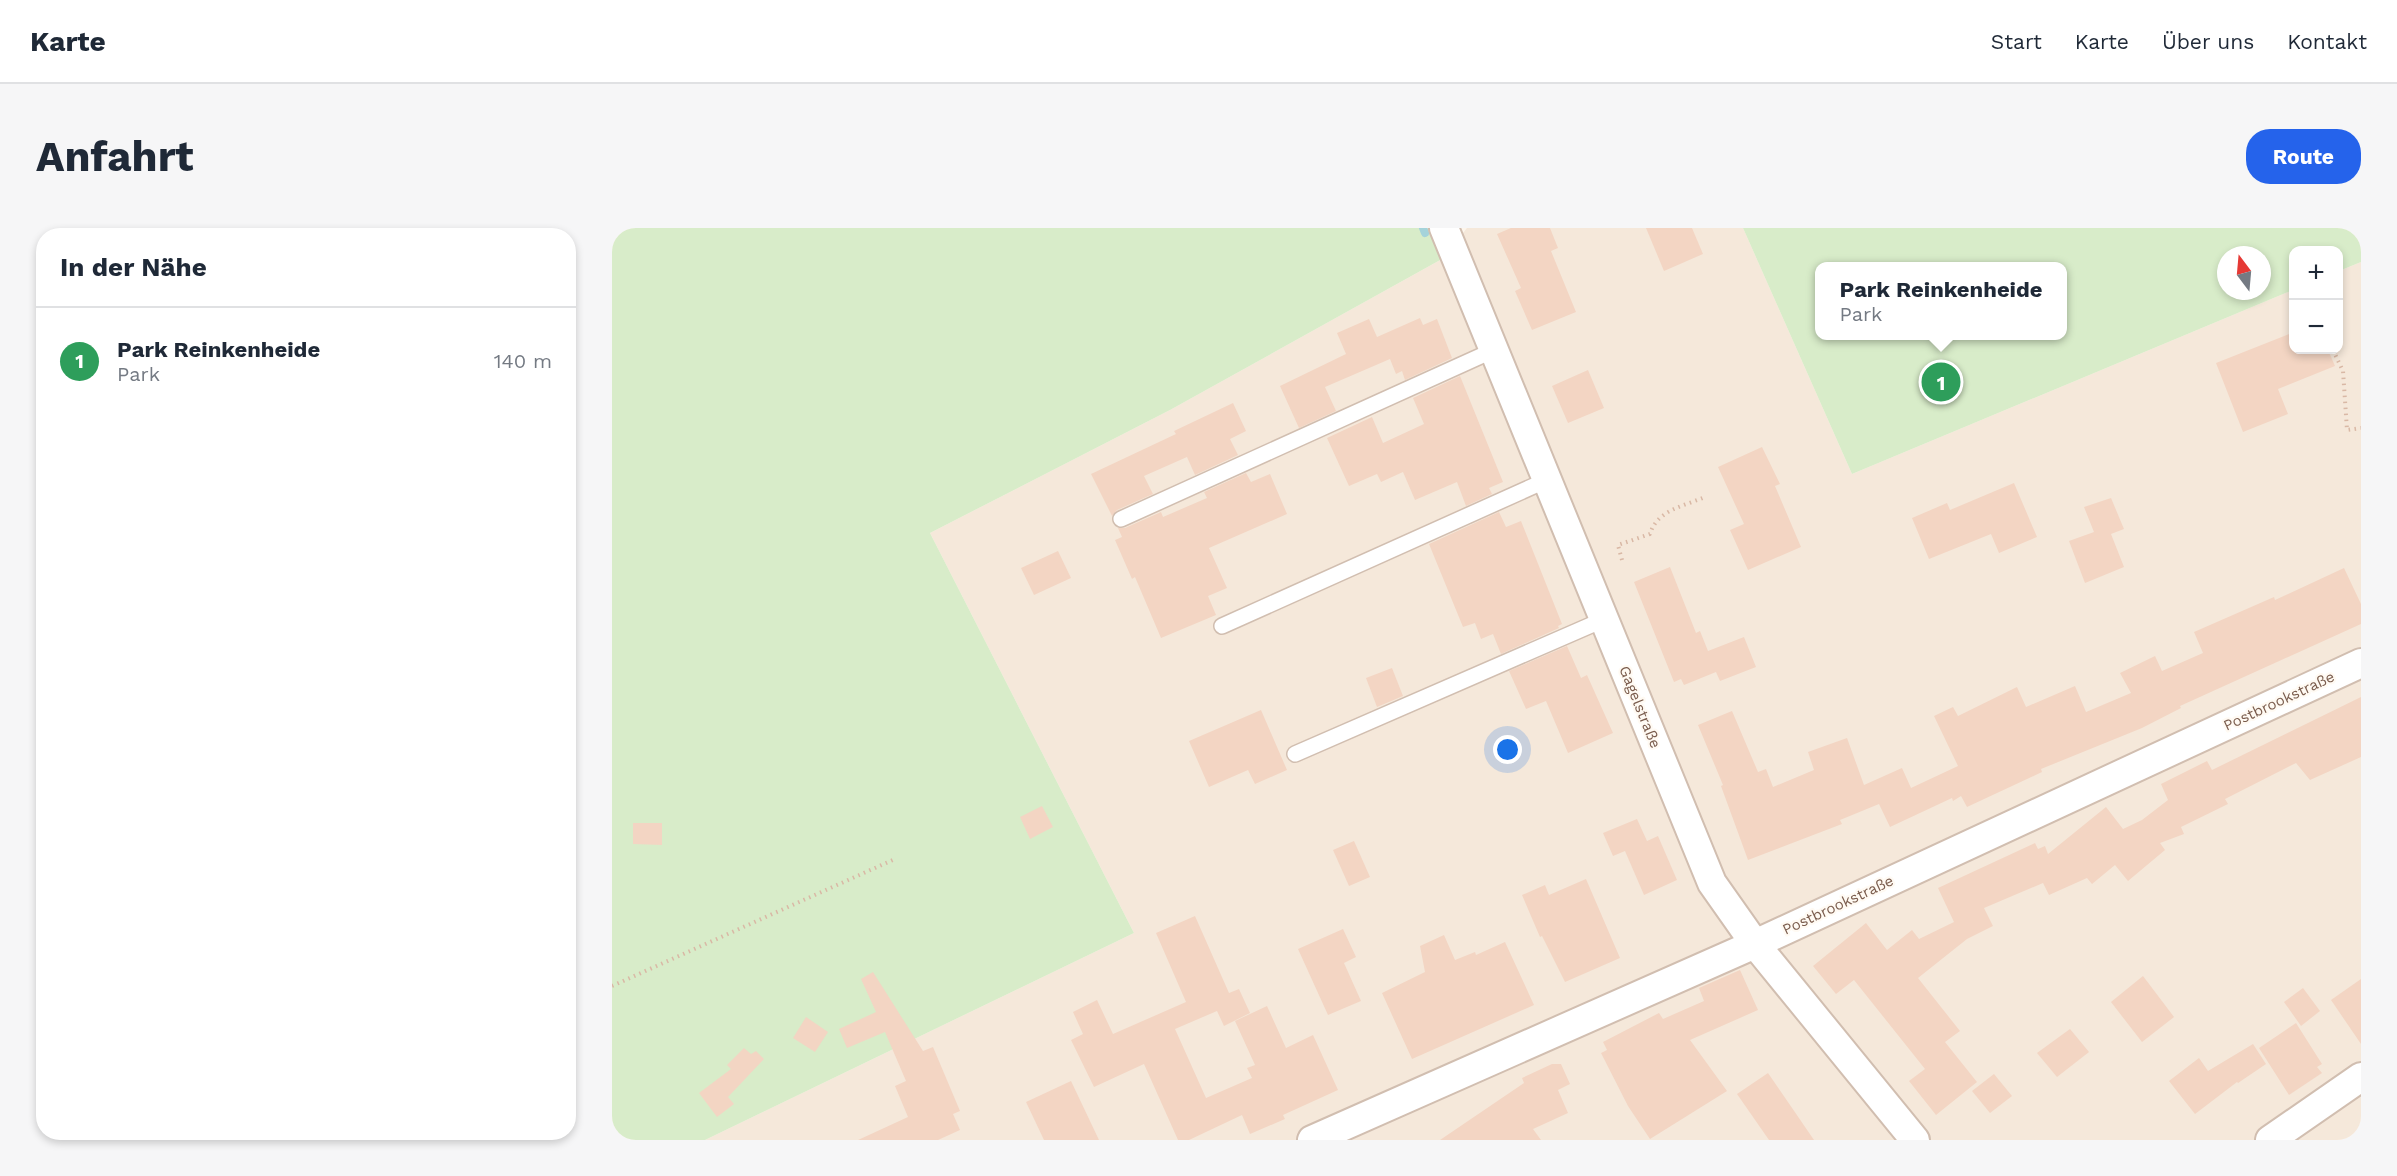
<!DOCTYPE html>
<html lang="de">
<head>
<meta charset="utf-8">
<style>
	:root { --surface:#fff; --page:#f6f6f7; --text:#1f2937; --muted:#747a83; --line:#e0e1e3; --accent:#2563eb }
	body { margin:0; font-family:"Work Sans",sans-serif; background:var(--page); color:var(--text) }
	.controls { position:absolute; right:18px; top:18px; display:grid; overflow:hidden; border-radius:12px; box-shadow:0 3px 9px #0003 }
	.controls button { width:54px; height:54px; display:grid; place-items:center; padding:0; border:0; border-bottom:2px solid var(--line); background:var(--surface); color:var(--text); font:30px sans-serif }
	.compass { position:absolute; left:1605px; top:18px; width:54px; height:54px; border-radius:50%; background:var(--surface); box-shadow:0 3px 9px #0003; rotate:344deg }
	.you { position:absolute; left:896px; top:522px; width:21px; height:21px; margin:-15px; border:4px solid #fff; border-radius:50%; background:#1a73e8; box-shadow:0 0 0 9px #1a73e833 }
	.badge { display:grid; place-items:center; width:39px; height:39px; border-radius:50%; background:var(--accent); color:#fff; font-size:20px; font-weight:700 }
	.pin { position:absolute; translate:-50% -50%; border:3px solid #fff; box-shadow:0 2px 6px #0006 }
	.popup { position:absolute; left:1203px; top:34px; width:252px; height:78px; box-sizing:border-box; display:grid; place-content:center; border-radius:12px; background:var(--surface); filter:drop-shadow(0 2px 4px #0005); font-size:20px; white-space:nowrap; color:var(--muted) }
	.popup b { font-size:22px; color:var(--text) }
	.popup::after { content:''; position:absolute; left:50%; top:100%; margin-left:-12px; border:12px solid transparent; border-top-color:var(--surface) }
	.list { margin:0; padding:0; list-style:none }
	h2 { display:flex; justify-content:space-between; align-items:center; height:78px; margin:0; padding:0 24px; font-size:26px }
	h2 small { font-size:20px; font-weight:400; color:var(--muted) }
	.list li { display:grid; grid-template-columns:39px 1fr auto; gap:18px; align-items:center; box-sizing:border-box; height:108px; padding:0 24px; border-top:2px solid var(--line) }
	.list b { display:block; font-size:22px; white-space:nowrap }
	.list p { margin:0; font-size:20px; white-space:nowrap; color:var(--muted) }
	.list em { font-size:20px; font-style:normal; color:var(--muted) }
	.map { position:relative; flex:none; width:1749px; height:912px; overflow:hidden; border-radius:24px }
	header { display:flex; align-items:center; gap:36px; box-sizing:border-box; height:84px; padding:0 30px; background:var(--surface); border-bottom:2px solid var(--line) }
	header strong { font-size:28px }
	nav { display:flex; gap:33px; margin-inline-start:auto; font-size:21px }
	.intro { display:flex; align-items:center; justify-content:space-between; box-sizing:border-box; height:144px; padding:0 36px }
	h1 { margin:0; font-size:42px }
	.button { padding:15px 27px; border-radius:24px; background:var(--accent); color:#fff; font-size:21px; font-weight:700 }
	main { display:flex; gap:36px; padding:0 36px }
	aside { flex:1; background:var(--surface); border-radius:24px; box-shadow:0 3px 9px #0003 }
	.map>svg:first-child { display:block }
</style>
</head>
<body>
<header>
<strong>Karte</strong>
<nav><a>Start</a><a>Karte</a><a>Über uns</a><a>Kontakt</a></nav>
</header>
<div class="intro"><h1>Anfahrt</h1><a class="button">Route</a></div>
<main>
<aside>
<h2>In der Nähe<small></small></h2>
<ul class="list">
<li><span class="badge" style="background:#2e9e5b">1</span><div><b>Park Reinkenheide</b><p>Park</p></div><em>140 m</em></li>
</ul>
</aside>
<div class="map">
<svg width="1749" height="912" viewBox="0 0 1749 912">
	<rect width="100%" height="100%" fill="#fdf6ec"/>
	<path fill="#f5e8da" d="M 855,0 L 1131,0 L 1240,246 L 1681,62 L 1682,122 L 1726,122 L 1727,43 L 1749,34 L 1749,912 L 93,912 L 522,705 L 318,305 L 558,182 L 830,31 Z"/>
	<g fill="#d8ecc9" fill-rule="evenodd">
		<path d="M 0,0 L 817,0 L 830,31 L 558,182 L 318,305 L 522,705 L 93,912 L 0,912 Z"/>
		<path d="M 1131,0 L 1749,0 L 1749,34 L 1727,43 L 1726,22 L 1682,22 L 1681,62 L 1240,246 ZM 1614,27 L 1650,27 L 1650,63 L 1614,63 ZM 1208,39 L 1450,39 L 1450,108 L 1208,108 Z"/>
	</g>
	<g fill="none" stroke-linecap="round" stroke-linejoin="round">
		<path stroke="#a5d3da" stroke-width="8" d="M 811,0 L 813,5"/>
	</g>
	<g fill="#f3d5c3">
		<path d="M 899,0 L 938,0 L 946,20 L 939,23 L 964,84 L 920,102 L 903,63 L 909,60 L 885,6 Z"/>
		<path d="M 1034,0 L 1080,0 L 1091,26 L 1052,43 Z"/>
		<path d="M 808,90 L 811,97 L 825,91 L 840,130 L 793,152 L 790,143 L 784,146 L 778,131 L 713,159 L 724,183 L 687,200 L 668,158 L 734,126 L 725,105 L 757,91 L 765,109 Z"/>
		<path d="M 1682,104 L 1682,122 L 1716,122 L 1723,138 L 1666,161 L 1676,186 L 1631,204 L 1604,135 Z"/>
		<path d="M 976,142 L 992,180 L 956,195 L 940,158 Z"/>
		<path d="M 848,148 L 891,254 L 877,260 L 880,266 L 854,278 L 845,254 L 803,272 L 791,244 L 769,254 L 765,246 L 737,258 L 715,210 L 760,189 L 771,215 L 812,196 L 801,170 Z"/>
		<path d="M 621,175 L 634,203 L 618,211 L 626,227 L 583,247 L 575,229 L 532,248 L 541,266 L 505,282 L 500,288 L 479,246 L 564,206 L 562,203 Z"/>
		<path d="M 1150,219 L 1168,256 L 1163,258 L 1189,319 L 1136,342 L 1118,302 L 1132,296 L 1106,239 Z"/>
		<path d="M 634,245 L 639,254 L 658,246 L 675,286 L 597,320 L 615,360 L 596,368 L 604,387 L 549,410 L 523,349 L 520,351 L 503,312 L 510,309 L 506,300 L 513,300 L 549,284 L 551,289 L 595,270 L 592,264 Z"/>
		<path d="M 1402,255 L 1425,309 L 1387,325 L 1379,306 L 1317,331 L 1300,290 L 1335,275 L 1338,282 Z"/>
		<path d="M 1499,270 L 1512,301 L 1499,306 L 1512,339 L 1473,355 L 1457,313 L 1482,304 L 1472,279 Z"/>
		<path d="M 887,284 L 894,299 L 909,293 L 950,396 L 946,398 L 947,400 L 889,426 L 881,406 L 869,411 L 863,395 L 851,399 L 817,316 Z"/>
		<path d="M 446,323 L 459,350 L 422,367 L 409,340 Z"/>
		<path d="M 1058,339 L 1084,405 L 1088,403 L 1096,423 L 1132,409 L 1144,439 L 1108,453 L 1104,444 L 1072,457 L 1069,451 L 1062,454 L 1022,354 Z"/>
		<path d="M 1732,340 L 1749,376 L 1749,396 L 1568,478 L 1569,480 L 1530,500 L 1429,541 L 1430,544 L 1355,579 L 1349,568 L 1341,573 L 1340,570 L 1278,599 L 1267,576 L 1228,592 L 1230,596 L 1136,632 L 1109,558 L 1111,557 L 1086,497 L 1120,483 L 1146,544 L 1154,541 L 1161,559 L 1202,542 L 1196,524 L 1235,510 L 1252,557 L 1290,540 L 1299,560 L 1346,538 L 1322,488 L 1341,479 L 1346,488 L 1405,459 L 1414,479 L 1463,458 L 1474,484 L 1519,465 L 1508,445 L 1543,428 L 1550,443 L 1591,425 L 1582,404 L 1662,369 L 1663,372 Z"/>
		<path d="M 955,418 L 969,450 L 975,447 L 1001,505 L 956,525 L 934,473 L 914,481 L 897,443 Z"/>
		<path d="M 780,440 L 791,468 L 765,479 L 754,450 Z"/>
		<path d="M 1749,469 L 1749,529 L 1698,552 L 1684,535 L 1613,571 L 1616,576 L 1569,599 L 1572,606 L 1548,615 L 1553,622 L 1516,653 L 1503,637 L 1480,656 L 1475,650 L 1437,667 L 1431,655 L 1372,680 L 1381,698 L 1355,711 L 1306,750 L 1348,803 L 1333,814 L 1365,854 L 1324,887 L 1297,853 L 1313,841 L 1242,752 L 1224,766 L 1201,738 L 1254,695 L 1275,722 L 1300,702 L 1307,711 L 1342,694 L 1326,660 L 1423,615 L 1426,621 L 1433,618 L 1436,626 L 1494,579 L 1511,601 L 1530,592 L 1556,572 L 1549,556 L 1595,533 L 1600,542 Z"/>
		<path d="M 649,482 L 675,542 L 643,556 L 636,542 L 597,559 L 577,513 Z"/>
		<path d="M 430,578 L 441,599 L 418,611 L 408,589 Z"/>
		<path d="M 1025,591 L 1035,613 L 1046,608 L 1065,652 L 1032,667 L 1013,623 L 1001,628 L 991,605 Z"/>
		<path d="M 21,595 L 50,595 L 50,617 L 21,616 Z"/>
		<path d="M 742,613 L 758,649 L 737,658 L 721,622 Z"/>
		<path d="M 974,651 L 1008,730 L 953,754 L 930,708 L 928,709 L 910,667 L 933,657 L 937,667 Z"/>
		<path d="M 583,688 L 617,765 L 627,761 L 638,785 L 612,798 L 605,783 L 563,801 L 594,870 L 640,850 L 635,840 L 643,837 L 623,793 L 655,778 L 674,820 L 701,807 L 726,862 L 671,887 L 673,891 L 638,906 L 630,887 L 577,912 L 566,912 L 532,836 L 482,859 L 459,812 L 471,806 L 461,784 L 485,772 L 501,806 L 574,774 L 544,705 Z"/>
		<path d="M 731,701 L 744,729 L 732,735 L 749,773 L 716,787 L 686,721 Z"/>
		<path d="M 832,707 L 843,732 L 863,724 L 864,727 L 893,714 L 922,777 L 800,831 L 770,765 L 813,744 L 808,718 Z"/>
		<path d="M 1128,742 L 1146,782 L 1078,812 L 1115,863 L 1038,911 L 1016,878 L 989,825 L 995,822 L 991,814 L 1047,785 L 1051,791 L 1092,773 L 1087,760 Z"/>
		<path d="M 261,744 L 311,823 L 321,819 L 348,883 L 341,886 L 348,902 L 326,912 L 246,912 L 296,889 L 283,858 L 294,853 L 273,804 L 235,820 L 227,801 L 264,784 L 249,751 Z"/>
		<path d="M 1531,748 L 1562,789 L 1530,814 L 1499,774 Z"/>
		<path d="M 1749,751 L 1749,816 L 1719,772 Z"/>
		<path d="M 1691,760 L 1708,783 L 1689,798 L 1672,774 Z"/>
		<path d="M 194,789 L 216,804 L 203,824 L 181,810 Z"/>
		<path d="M 1684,795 L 1710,836 L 1705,839 L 1710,845 L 1677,867 L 1647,820 Z"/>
		<path d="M 1458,801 L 1477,824 L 1445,849 L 1425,825 Z"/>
		<path d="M 1641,816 L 1654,836 L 1626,855 L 1625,854 L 1583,886 L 1557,853 L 1587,830 L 1596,843 Z"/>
		<path d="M 132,820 L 139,826 L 144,823 L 152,831 L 116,869 L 122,876 L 105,889 L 87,865 L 119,841 L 115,837 Z"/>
		<path d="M 940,836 L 949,836 L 958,856 L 946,862 L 956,885 L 921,901 L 929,912 L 828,912 L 912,855 L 910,850 Z"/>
		<path d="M 1156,845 L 1202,912 L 1157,912 L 1125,866 Z"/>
		<path d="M 1382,846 L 1400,868 L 1378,885 L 1360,863 Z"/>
		<path d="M 459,853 L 487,912 L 432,912 L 414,874 Z"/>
	</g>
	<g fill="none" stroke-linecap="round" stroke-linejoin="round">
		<defs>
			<g id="lane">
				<path d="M 509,291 L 882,122"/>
				<path d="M 610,398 L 935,252"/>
				<path d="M 683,526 L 993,391"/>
			</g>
			<g id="street">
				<path d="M 832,0 L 1100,655 L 1143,716 L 1303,912"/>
				<path d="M 700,912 L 1143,716 L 1749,435"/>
				<path d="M 1658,912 L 1749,849"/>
			</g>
		</defs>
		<use href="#lane" stroke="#d1beb0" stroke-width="18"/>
		<use href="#street" stroke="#d1beb0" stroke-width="32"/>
		<g stroke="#d9b8a5" stroke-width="4" stroke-dasharray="1.5 4.5" stroke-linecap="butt">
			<path d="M 1721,122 L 1731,143 L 1735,202 L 1749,200"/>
			<path d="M 1010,332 L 1006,317 L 1038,306 C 1045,282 1072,278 1093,269"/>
			<path d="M 0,758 L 283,631"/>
		</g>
		<use href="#lane" stroke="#fff" stroke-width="15"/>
		<use href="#street" stroke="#fff" stroke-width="28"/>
	</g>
	<g text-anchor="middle" stroke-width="4.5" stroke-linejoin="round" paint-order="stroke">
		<g font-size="15" fill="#7a5c4d" stroke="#fffaf3">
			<text transform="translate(1667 473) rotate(-25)" y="5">Postbrookstraße</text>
			<text transform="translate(1028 479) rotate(68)" y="5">Gagelstraße</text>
			<text transform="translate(1226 677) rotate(-25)" y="5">Postbrookstraße</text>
		</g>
	</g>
</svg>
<div class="controls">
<button>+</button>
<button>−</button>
</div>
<svg class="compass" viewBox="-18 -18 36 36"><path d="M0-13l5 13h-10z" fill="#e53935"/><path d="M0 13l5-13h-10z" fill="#747a83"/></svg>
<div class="you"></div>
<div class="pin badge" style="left:1329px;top:154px;background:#2e9e5b">1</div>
<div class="popup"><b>Park Reinkenheide</b>Park</div>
</div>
</main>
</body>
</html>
